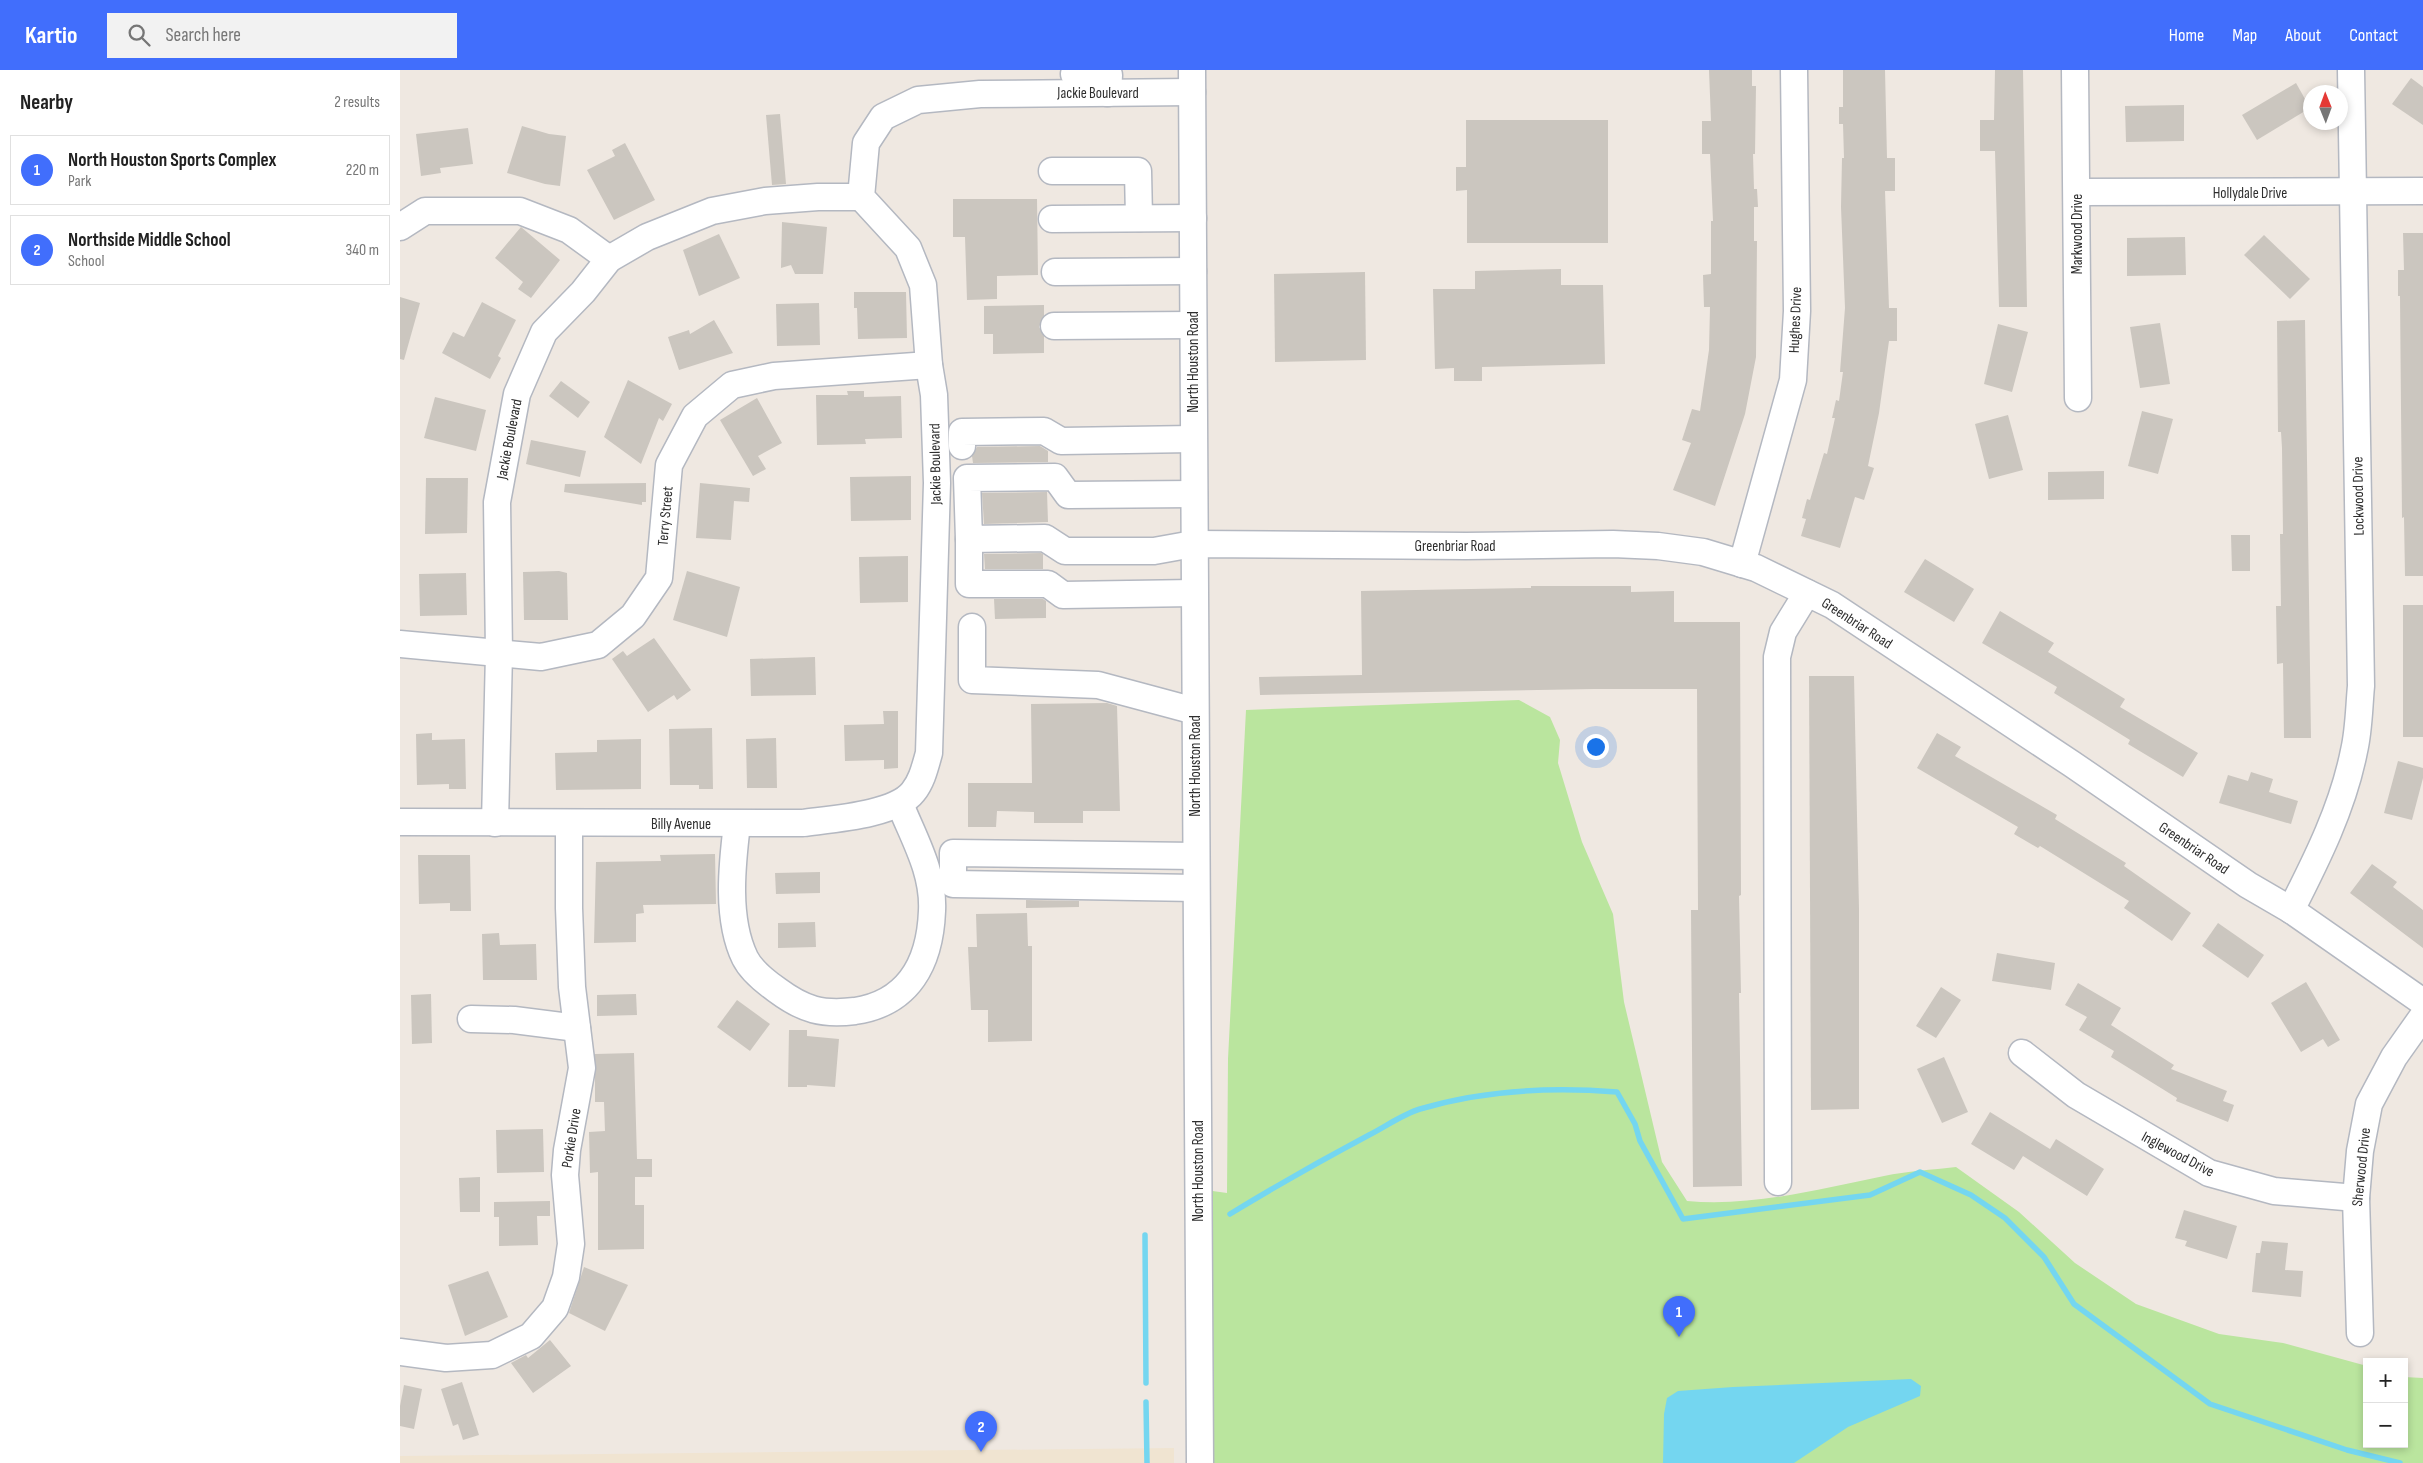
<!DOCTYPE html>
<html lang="en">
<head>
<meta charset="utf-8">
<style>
	:root { --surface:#fff; --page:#f2f2f2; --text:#222; --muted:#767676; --line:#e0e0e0; --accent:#416efc }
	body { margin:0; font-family:"Sofia Sans Condensed",sans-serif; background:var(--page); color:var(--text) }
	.controls { position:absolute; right:15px; bottom:15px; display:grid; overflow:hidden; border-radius:0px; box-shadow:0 2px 8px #0003 }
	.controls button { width:45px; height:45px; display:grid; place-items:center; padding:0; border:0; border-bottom:1px solid var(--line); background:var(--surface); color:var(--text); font:25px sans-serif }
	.compass { position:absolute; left:1903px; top:15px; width:45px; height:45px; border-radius:50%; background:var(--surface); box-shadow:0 2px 8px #0003; rotate:359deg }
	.you { position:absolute; left:1195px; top:676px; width:18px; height:18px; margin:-12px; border:4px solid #fff; border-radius:50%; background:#1a73e8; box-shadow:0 0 0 8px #1a73e833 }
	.badge { display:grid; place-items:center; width:32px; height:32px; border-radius:50%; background:var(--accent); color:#fff; font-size:16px; font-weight:700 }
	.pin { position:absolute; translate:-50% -41px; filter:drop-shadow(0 1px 2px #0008) }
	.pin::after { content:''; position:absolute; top:26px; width:18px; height:15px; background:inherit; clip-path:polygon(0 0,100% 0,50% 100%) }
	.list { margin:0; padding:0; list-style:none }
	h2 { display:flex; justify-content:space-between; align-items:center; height:65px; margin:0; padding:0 20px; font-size:21px }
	h2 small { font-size:16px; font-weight:400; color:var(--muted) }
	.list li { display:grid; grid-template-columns:32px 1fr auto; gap:15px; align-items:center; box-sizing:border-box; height:70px; margin:0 10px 10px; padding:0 10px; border:1px solid var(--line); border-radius:0px }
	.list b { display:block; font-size:19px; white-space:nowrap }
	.list p { margin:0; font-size:16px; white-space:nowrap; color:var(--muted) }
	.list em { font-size:16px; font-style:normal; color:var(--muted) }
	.icon { flex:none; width:28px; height:28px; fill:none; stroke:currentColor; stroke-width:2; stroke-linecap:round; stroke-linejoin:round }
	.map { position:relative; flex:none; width:2023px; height:1393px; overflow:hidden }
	header { display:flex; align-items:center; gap:30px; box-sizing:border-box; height:70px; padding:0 25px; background:var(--accent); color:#fff }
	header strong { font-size:24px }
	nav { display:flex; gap:28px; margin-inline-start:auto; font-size:18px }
	.search { width:350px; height:45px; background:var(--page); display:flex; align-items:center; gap:12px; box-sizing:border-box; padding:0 18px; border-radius:0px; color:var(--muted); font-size:19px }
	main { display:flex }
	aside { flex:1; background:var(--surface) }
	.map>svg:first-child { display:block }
</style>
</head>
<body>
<header>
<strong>Kartio</strong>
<div class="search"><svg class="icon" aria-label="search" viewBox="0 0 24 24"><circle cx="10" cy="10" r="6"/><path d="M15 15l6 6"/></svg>Search here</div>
<nav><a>Home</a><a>Map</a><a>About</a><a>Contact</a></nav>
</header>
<main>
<aside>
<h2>Nearby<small>2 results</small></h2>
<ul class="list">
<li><span class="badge">1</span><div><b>North Houston Sports Complex</b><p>Park</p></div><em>220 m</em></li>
<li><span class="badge">2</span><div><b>Northside Middle School</b><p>School</p></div><em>340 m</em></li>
</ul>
</aside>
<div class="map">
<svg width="2023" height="1393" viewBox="0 0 2023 1393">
	<rect width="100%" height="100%" fill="#efe8e1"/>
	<path fill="#f0e4d1" d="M 774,1378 L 774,1393 L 0,1393 L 0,1386 Z"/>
	<path fill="#bae59e" d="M 1119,630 L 1150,647 L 1160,670 L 1158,693 L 1182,772 L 1213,844 L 1224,932 L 1262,1092 L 1287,1131 C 1353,1137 1420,1119 1484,1106 C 1507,1101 1532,1100 1556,1097 L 1619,1142 L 1675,1193 L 1736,1234 L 1819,1264 L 1883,1273 L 1967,1296 L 1967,1374 L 2004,1374 L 2004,1307 L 2023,1308 L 2023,1393 L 800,1393 L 798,1119 L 827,1123 L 828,989 L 846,640 Z"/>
	<path fill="#74d6f0" d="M 1511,1309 L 1521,1316 L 1520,1326 L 1448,1357 L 1394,1393 L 1263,1393 L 1264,1344 L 1267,1328 L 1278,1321 L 1333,1317 Z"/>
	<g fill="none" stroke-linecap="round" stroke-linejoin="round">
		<g stroke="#74d6f0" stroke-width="5.5">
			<path d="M 830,1144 C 876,1116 922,1090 969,1065 C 985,1057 1003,1044 1020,1039 C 1083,1020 1152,1017 1217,1022 L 1235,1054 L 1240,1071 L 1283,1149 L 1470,1125 L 1520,1102 L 1571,1125 L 1605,1148 L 1644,1187 L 1674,1234 L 1810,1334 L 1947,1380 L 2000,1393"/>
			<path d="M 745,1165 L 746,1313"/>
			<path d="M 746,1332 L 747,1393"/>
		</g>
	</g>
	<g fill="#cbc6bf">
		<path d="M 1309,0 L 1352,0 L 1352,16 L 1356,16 L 1355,84 L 1353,84 L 1354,119 L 1357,119 L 1358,137 L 1354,137 L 1354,171 L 1357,171 L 1356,287 L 1345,344 L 1315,436 L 1273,420 L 1291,373 L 1282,370 L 1292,339 L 1300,341 L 1309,280 L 1310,237 L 1304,237 L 1303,205 L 1311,204 L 1311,151 L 1313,151 L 1310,84 L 1302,84 L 1302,51 L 1311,51 Z"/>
		<path d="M 1443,0 L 1485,0 L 1487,88 L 1495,88 L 1495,121 L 1485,121 L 1489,238 L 1497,238 L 1497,271 L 1489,271 L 1479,343 L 1468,396 L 1474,398 L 1464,430 L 1455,427 L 1440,478 L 1401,466 L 1406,449 L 1402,448 L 1407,429 L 1410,430 L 1424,383 L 1427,384 L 1435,348 L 1432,348 L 1436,330 L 1439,331 L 1443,302 L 1440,302 L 1445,238 L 1441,137 L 1442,88 L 1444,88 L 1443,54 L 1439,54 L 1439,37 L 1443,37 Z"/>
		<path d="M 1595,0 L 1623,0 L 1627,237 L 1599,237 L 1595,81 L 1580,81 L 1580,50 L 1594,50 Z"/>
		<path d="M 2011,8 L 2023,17 L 2023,55 L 1992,34 Z"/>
		<path d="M 1896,13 L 1910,38 L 1857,70 L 1842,45 Z"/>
		<path d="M 1784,35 L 1784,71 L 1726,72 L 1725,36 Z"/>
		<path d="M 380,44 L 386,114 L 372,115 L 366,45 Z"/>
		<path d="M 1066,50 L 1208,50 L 1208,173 L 1067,173 L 1067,120 L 1056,121 L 1056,97 L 1066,97 Z"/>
		<path d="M 122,56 L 149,64 L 166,66 L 160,116 L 145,114 L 107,103 Z"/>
		<path d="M 68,58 L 73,94 L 40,98 L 41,103 L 21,106 L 16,64 Z"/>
		<path d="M 225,73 L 255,130 L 214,150 L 187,100 L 215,86 L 212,80 Z"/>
		<path d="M 553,129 L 637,129 L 638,205 L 597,206 L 597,229 L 567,230 L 565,167 L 553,167 Z"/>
		<path d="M 382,152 L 427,157 L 423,204 L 395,204 L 391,195 L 381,198 Z"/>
		<path d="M 121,157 L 160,190 L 131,228 L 118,219 L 123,212 L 95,188 Z"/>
		<path d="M 2003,163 L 2023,163 L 2023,506 L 2005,506 L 2004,447 L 2002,448 L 2000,226 L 1998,226 L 1998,200 L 2004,200 Z"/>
		<path d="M 319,164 L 340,208 L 299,226 L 283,180 Z"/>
		<path d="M 1864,165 L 1910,209 L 1890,229 L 1844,185 Z"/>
		<path d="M 1785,167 L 1786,205 L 1727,206 L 1727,168 Z"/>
		<path d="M 1161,199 L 1161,215 L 1203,215 L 1205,294 L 1082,297 L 1082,311 L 1054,311 L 1054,298 L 1035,299 L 1033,219 L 1075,219 L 1075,201 Z"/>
		<path d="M 965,202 L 966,290 L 875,292 L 874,204 Z"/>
		<path d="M 454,222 L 506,222 L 507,268 L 458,269 L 457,238 L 454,238 Z"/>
		<path d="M 0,227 L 20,233 L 4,290 L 0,289 Z"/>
		<path d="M 82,232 L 116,250 L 98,286 L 101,288 L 90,309 L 42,283 L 53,262 L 64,267 Z"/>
		<path d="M 419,233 L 420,275 L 377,276 L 376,234 Z"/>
		<path d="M 644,235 L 644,246 L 639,257 L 644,266 L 644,283 L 593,284 L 593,264 L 584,264 L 584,236 Z"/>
		<path d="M 314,250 L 333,283 L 279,300 L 268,267 L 289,260 L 290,264 Z"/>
		<path d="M 1905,250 L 1911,668 L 1884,668 L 1883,593 L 1877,594 L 1876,536 L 1881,536 L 1880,464 L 1883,464 L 1882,378 L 1881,362 L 1878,362 L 1877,251 Z"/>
		<path d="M 1760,253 L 1770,314 L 1740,318 L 1730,257 Z"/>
		<path d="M 1598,254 L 1628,262 L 1612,322 L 1584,314 Z"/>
		<path d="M 228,310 L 272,334 L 263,351 L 259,348 L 241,394 L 204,367 Z"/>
		<path d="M 161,311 L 190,332 L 178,348 L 149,326 Z"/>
		<path d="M 447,321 L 464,321 L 464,327 L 501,326 L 502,368 L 465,369 L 466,374 L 417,375 L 416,325 L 448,325 Z"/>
		<path d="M 35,327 L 86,340 L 76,381 L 24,368 Z"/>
		<path d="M 357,328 L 382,373 L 358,386 L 366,399 L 353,406 L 320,350 Z"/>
		<path d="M 1742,341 L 1773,349 L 1758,404 L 1728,396 Z"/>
		<path d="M 1608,345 L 1623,400 L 1589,409 L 1575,354 Z"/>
		<path d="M 131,370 L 186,381 L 180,407 L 126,394 Z"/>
		<path d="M 640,376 L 648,381 L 648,392 L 573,393 L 572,386 L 577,377 Z"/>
		<path d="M 1704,401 L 1704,429 L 1648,430 L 1648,402 Z"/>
		<path d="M 511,406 L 511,450 L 451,451 L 450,407 Z"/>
		<path d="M 26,408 L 68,408 L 67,463 L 25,464 Z"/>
		<path d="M 246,413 L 246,432 L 242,432 L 242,435 L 164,422 L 165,414 Z"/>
		<path d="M 300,413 L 350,418 L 349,432 L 334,431 L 331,470 L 296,468 Z"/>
		<path d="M 647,422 L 648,452 L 584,454 L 582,423 Z"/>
		<path d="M 1831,465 L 1850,465 L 1850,501 L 1832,501 Z"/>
		<path d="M 641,483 L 643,484 L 643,499 L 585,499 L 584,484 Z"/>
		<path d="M 508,486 L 508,532 L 460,533 L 459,487 Z"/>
		<path d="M 1525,489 L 1574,519 L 1554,552 L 1504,522 Z"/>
		<path d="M 159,501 L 167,503 L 168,550 L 124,550 L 123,502 Z"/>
		<path d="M 287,501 L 340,517 L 327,567 L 273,550 Z"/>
		<path d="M 66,503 L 67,545 L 20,546 L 19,504 Z"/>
		<path d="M 1131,516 L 1231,516 L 1231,522 L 1274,521 L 1274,552 L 1340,552 L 1341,825 L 1339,826 L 1341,923 L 1339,923 L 1342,1116 L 1293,1117 L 1291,840 L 1298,840 L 1297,619 L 1194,619 L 860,625 L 859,607 L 962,605 L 961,521 L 1131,518 Z"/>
		<path d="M 594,529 L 643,529 L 646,531 L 646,548 L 595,549 Z"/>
		<rect x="2003" y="535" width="20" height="132"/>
		<path d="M 1600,541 L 1654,573 L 1648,582 L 1725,629 L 1720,637 L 1798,683 L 1783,707 L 1728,674 L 1730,670 L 1654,623 L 1657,617 L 1582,573 Z"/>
		<path d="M 254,568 L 291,620 L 277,630 L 274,625 L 248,642 L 212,589 L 223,581 L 227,586 Z"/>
		<path d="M 415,587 L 416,625 L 351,626 L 350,589 Z"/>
		<path d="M 1409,606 L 1454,606 L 1459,839 L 1459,1039 L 1411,1040 Z"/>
		<path d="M 707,633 L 717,636 L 720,741 L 683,741 L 683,753 L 634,753 L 634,742 L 597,741 L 596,757 L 568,757 L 568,713 L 632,713 L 631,634 Z"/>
		<path d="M 483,641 L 498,641 L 498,698 L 484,699 L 484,690 L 445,691 L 444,655 L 484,654 Z"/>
		<path d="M 312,658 L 313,719 L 299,719 L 299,715 L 270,715 L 269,659 Z"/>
		<path d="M 32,663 L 32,670 L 65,669 L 66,719 L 49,719 L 49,714 L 17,715 L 16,664 Z"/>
		<path d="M 1537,663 L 1561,677 L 1555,686 L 1657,745 L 1655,749 L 1726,793 L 1724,796 L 1791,843 L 1772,871 L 1724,838 L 1729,831 L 1640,776 L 1638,778 L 1614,764 L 1618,757 L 1517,698 Z"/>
		<path d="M 376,668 L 377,718 L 347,718 L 346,669 Z"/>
		<path d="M 241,669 L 241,719 L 156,720 L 155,683 L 197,682 L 197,670 Z"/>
		<path d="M 1998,691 L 2023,698 L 2023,708 L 2012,750 L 1984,743 Z"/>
		<path d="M 1851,702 L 1873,709 L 1869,722 L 1898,731 L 1891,754 L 1819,733 L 1828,705 L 1848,711 Z"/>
		<path d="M 315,784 L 316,834 L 243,835 L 244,843 L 236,844 L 236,872 L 194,873 L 196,792 L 261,791 L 260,785 Z"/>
		<path d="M 18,785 L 70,785 L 71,841 L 50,841 L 50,833 L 19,834 Z"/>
		<path d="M 1972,794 L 1997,812 L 1993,817 L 2023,840 L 2023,878 L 1950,823 Z"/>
		<path d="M 420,802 L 420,823 L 376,824 L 375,803 Z"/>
		<path d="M 626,830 L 679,831 L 679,837 L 626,838 Z"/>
		<path d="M 627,843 L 628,876 L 632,876 L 632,971 L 588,972 L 588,940 L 571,940 L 568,877 L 577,877 L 576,844 Z"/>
		<path d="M 415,852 L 416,877 L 378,878 L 378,853 Z"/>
		<path d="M 1818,853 L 1864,885 L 1848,908 L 1802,876 Z"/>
		<path d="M 99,863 L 100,875 L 136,874 L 137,910 L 83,910 L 82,864 Z"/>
		<path d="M 1597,883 L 1655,893 L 1651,920 L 1592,911 Z"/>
		<path d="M 1906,912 L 1940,970 L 1928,977 L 1923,969 L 1901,982 L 1871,933 Z"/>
		<path d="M 1678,913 L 1721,938 L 1711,955 L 1774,995 L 1771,999 L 1827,1021 L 1823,1031 L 1834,1035 L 1828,1052 L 1776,1031 L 1777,1028 L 1711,987 L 1714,981 L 1679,960 L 1687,947 L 1665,935 Z"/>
		<path d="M 1541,917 L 1561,930 L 1536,968 L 1516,956 Z"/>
		<path d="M 31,924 L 32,973 L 12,974 L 11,925 Z"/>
		<path d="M 236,924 L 237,945 L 197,946 L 197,925 Z"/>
		<path d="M 337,930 L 370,954 L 350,981 L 317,957 Z"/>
		<path d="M 389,960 L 407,960 L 407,966 L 439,969 L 435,1017 L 407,1015 L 407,1017 L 388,1017 Z"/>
		<path d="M 234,983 L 237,1089 L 252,1089 L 252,1107 L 235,1107 L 235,1135 L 244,1135 L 244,1179 L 198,1180 L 198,1102 L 190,1103 L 189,1062 L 205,1061 L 204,1032 L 195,1032 L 195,984 Z"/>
		<path d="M 1544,987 L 1568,1042 L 1542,1053 L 1517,999 Z"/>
		<path d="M 1590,1042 L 1650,1079 L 1656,1069 L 1704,1099 L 1687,1126 L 1623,1086 L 1614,1100 L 1571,1074 Z"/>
		<path d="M 143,1059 L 144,1102 L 97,1103 L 96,1060 Z"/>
		<path d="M 80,1107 L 80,1142 L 60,1142 L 59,1108 Z"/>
		<path d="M 150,1131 L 150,1146 L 137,1146 L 138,1175 L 99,1176 L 99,1147 L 94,1147 L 94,1132 Z"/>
		<path d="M 1784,1140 L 1837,1156 L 1827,1189 L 1785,1176 L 1787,1171 L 1775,1168 Z"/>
		<path d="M 1862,1171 L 1888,1173 L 1885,1200 L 1903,1201 L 1901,1227 L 1852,1222 L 1856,1183 L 1860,1183 Z"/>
		<path d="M 184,1197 L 228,1215 L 205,1261 L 169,1243 Z"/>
		<path d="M 88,1201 L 108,1247 L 65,1266 L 48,1215 Z"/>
		<path d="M 150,1270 L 171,1296 L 133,1323 L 111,1293 L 126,1285 L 128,1288 Z"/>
		<path d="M 62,1312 L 79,1365 L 63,1370 L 58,1354 L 53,1356 L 41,1319 Z"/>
		<path d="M 4,1315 L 22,1319 L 14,1359 L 0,1356 L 0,1336 Z"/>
	</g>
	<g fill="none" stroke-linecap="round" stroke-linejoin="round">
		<defs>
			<g id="minor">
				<path d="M 792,0 L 800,1393"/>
				<path d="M 1675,0 L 1678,328"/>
				<path d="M 674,4 L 709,5 L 708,23"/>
				<path d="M 652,101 L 738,101 L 739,148"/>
				<path d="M 1677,122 L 2023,121"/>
				<path d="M 652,149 L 793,148"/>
				<path d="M 0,157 L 25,141 L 120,141 L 169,160 L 209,189"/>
				<path d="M 655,202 L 793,201"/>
				<path d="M 654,256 L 793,255"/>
				<path d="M 562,376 L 562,362 L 644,361 L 661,371 L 793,369"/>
				<path d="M 794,424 L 668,425 L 655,407 L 567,408 L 569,469 L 645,468 L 665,481 L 754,481 L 793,474 L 1066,476 L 1213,474 L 1258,476 L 1303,482 L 1356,498 L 1432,535 L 1672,694 L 1848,815 L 1891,840 L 2023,932"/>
				<path d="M 569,469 L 569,514 L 648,514 L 663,525 L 794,523"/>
				<path d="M 1342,494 L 1393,310 L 1397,241 L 1394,0"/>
				<path d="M 572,557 L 572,610 L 698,615 L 795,641"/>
				<path d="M 0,574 L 141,587 L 198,575 L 233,546 L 259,508 L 269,395 L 295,346 L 332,315 L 374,306 L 529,295"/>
				<path d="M 0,752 L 403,753 C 432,749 495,745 513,722 C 522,711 525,697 529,683 L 537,413 L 534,325 L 529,295 L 523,215 L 508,178 L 461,127 L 466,73 L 483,47 L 518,30 L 580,24 L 792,22"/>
				<path d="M 95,753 L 99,583 L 97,432 L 117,324 L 144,262 L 183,222 L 209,189 L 247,167 L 312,141 L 365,131 L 418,127 L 461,127"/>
				<path d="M 337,754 C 332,795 326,849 345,888 C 351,900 367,913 377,920 C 404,940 422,945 455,941 C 509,933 530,893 532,841 C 534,802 514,769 500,734"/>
				<path d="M 796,786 L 553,783 L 553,814 L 796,818"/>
				<path d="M 1891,840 C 1917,789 1943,737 1954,681 C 1959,660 1959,637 1961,616 L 1951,0"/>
				<path d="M 71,949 L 114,950 L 177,958"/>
				<path d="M 1622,983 L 1676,1025 L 1809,1103 L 1874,1121 L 1956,1128"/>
				<path d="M 1378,1112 L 1377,587 L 1383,562 L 1407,523"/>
				<path d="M 1960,1263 L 1956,1128 L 1960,1081 L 1969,1034 L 1994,987 L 2023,946"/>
				<path d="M 0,1282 L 46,1288 L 92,1285 L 131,1266 L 155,1238 L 166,1207 L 171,1174 L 165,1105 L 167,1080 L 182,998 L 172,917 L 169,838 L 169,754"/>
			</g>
		</defs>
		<use href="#minor" stroke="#b4b8c1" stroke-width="29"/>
		<use href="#minor" stroke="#fff" stroke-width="26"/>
	</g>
	<g text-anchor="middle" stroke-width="5" stroke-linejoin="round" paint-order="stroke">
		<g font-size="15" fill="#2e2e2e" stroke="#fff">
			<text x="698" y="28">Jackie Boulevard</text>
			<text x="1850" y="128">Hollydale Drive</text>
			<text transform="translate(1677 164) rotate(-90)" y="5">Markwood Drive</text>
			<text transform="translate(1395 250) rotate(-88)" y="5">Hughes Drive</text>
			<text transform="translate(793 292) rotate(-90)" y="5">North Houston Road</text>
			<text transform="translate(109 369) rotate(-79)" y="5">Jackie Boulevard</text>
			<text transform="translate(535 394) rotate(-91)" y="5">Jackie Boulevard</text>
			<text transform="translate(1958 426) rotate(-91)" y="5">Lockwood Drive</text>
			<text transform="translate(265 446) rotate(-85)" y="5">Terry Street</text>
			<text x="1055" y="481">Greenbriar Road</text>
			<text transform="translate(1457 553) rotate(33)" y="5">Greenbriar Road</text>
			<text transform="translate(795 696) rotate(-90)" y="5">North Houston Road</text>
			<text x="281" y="759">Billy Avenue</text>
			<text transform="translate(1794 778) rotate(34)" y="5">Greenbriar Road</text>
			<text transform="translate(171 1068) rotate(-81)" y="5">Porkie Drive</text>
			<text transform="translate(1778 1084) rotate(28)" y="5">Inglewood Drive</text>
			<text transform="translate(1961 1097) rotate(-84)" y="5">Sherwood Drive</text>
			<text transform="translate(798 1101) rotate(-90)" y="5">North Houston Road</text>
		</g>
	</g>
</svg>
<div class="controls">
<button>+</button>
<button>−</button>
</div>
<svg class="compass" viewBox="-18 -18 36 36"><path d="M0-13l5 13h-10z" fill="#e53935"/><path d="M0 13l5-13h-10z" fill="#767676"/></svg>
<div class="you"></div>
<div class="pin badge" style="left:1279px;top:1267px">1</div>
<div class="pin badge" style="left:581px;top:1382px">2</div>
</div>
</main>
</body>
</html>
